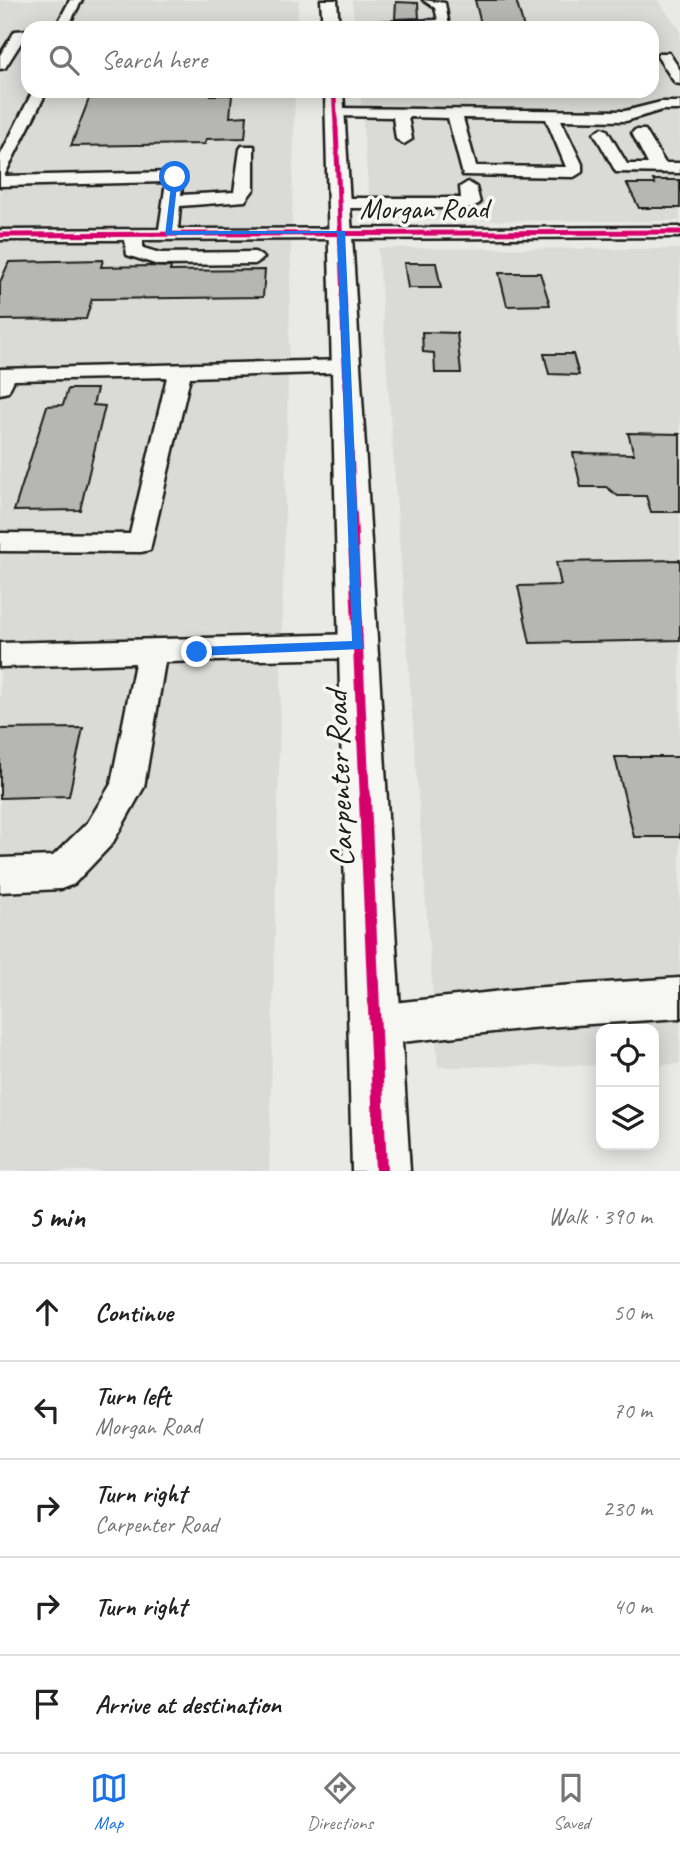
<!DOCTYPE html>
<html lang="en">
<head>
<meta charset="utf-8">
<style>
	:root { --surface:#fff; --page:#f2f2f2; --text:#222; --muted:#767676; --line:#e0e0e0; --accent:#1a73e8 }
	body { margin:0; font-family:Caveat,sans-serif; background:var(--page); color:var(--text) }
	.controls { position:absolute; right:21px; bottom:21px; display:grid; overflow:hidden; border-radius:14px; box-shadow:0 4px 18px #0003 }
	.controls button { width:63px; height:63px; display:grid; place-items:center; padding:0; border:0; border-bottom:2px solid var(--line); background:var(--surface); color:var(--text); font:35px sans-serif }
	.stop { position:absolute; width:21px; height:21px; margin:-16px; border:5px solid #1a73e8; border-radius:50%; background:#fff }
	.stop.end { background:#1a73e8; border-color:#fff; box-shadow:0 2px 7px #0008 }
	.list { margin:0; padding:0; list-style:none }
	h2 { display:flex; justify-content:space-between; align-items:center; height:91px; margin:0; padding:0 28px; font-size:30px }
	h2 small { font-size:23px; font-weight:400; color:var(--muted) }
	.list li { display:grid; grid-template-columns:46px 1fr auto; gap:21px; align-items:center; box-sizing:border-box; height:98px; padding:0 28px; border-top:2px solid var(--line) }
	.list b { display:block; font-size:26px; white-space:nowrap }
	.list p { margin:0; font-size:23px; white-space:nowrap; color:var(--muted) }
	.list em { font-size:23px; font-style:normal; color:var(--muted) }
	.icon { flex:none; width:38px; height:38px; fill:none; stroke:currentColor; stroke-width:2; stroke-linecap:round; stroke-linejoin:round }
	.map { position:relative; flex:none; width:680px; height:1171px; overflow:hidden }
	.search { position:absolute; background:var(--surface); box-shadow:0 4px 18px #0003; left:21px; right:21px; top:21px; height:77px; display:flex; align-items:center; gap:18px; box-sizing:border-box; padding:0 24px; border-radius:21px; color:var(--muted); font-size:26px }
	.sheet { height:581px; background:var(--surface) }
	nav { display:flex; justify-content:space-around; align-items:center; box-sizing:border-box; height:98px; border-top:2px solid var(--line); background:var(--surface); font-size:19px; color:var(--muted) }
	nav a { display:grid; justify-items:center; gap:4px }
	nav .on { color:var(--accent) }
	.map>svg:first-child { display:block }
</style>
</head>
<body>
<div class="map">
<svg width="680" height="1171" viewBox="0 0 680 1171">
	<rect width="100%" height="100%" fill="#e9e9e5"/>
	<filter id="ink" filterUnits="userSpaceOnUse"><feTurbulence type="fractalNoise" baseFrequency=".0143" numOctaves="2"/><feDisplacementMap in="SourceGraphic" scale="14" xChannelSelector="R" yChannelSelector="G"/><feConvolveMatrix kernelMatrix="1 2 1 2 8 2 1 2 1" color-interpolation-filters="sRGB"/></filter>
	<g filter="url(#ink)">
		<g fill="#dadad6">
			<path d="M 0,0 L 299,0 L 297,28 L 28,28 L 28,91 L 295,91 L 269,1171 L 0,1171 Z"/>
			<path d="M 352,0 L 657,0 L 680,29 L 680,221 L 371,220 L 360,91 L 652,91 L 652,28 L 355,28 Z"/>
			<path d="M 378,248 L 680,249 L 680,1064 L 654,1065 L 654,1029 L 601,1029 L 601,1065 L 438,1067 Z"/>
		</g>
		<g fill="#b6b6b3" stroke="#1c1c1c" stroke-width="2">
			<path d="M 475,0 L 516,0 L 524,28 L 482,28 Z"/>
			<path d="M 396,2 L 418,3 L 419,18 L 395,19 Z"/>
			<path d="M 92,91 L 212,91 L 211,95 L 232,95 L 230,117 L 247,116 L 245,138 L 206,139 L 205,144 L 71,146 Z"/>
			<path d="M 653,180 L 680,180 L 680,208 L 639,208 L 627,184 L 655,184 Z"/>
			<path d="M 103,260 L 101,267 L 152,266 L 171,267 L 170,271 L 265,270 L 263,297 L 92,299 L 86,319 L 0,320 L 0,282 L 9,262 Z"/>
			<path d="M 404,263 L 436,263 L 441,288 L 408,288 Z"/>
			<path d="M 499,273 L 540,273 L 550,305 L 507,306 Z"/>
			<path d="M 422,332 L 457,333 L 461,373 L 435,373 L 434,353 L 423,352 Z"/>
			<path d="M 544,354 L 573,354 L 579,375 L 549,374 Z"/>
			<path d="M 68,389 L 97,389 L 93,405 L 105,406 L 80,510 L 14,511 L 47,406 L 63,405 Z"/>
			<path d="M 628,433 L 680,434 L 680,512 L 651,512 L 646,496 L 618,496 L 606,487 L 581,487 L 573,453 L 634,454 Z"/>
			<path d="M 680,560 L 680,640 L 530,643 L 518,586 L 561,585 L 556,562 Z"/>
			<path d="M 83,728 L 69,796 L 0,798 L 0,729 Z"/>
			<path d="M 615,757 L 680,757 L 680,837 L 634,837 Z"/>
		</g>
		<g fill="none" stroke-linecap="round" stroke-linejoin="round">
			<defs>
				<g id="minor">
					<path d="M 70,0 L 82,0 L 67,28 L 55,28 Z"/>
					<path d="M 423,0 L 445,3 L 449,26 L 325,28 L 331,24 L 438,20 L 435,8 Z"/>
					<path d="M 28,30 L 28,38 L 24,38 L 5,68 L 0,69 L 0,55 L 15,31 Z"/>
					<path d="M 659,53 L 669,53 L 680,70 L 680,84 L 675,83 L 657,56 Z"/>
					<path d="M 33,91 L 47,91 L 4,176 L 175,172 L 183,177 L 181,195 L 234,192 L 240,149 L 242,146 L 254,146 L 254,189 L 245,201 L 180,206 L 178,229 L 680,227 L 680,237 L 143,240 L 143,248 L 160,253 L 255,252 L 264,258 L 255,264 L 158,265 L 127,255 L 125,240 L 0,240 L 0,230 L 159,229 L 166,182 L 0,186 L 0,156 Z"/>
					<path d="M 661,102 L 680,102 L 680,110 L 662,110 L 626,121 L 561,120 L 582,164 L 582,172 L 574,177 L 463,175 L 448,118 L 408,117 L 412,139 L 404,144 L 396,139 L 393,117 L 335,116 L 328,112 L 335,108 L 625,111 ZM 463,118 L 546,119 L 566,167 L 476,166 Z"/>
					<path d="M 602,128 L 607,130 L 627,164 L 648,164 L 632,133 L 635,130 L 645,130 L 665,163 L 680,163 L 680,173 L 616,172 L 594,133 Z"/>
					<path d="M 468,182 L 476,187 L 480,203 L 471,208 L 340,208 L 331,203 L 340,198 L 461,198 L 460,187 Z"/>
					<path d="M 347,360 L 355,362 L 358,367 L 355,372 L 190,377 L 150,550 L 141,552 L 0,551 L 0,533 L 130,534 L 167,377 L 14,380 L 8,392 L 0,394 L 0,369 Z"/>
					<path d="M 359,634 L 369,638 L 374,646 L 369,654 L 359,658 L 165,662 L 144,787 L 112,844 L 74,884 L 61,889 L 0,892 L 0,858 L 53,856 L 88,822 L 111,784 L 135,663 L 0,667 L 0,643 Z"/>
					<path d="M 680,978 L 680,1018 L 530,1028 L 375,1045 L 361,1039 L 355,1025 L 361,1011 L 375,1005 L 530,988 Z"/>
				</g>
				<g id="major">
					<path d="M 321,0 L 337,0 L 339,28 L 323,28 Z"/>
					<path d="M 325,91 L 343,91 L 410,1171 L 352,1171 Z"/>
				</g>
			</defs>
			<use href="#minor" stroke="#1c1c1c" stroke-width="5"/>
			<use href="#major" stroke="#1c1c1c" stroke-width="5"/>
			<use href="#minor" fill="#f6f6f2" fill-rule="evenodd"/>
			<use href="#major" fill="#f6f6f2" fill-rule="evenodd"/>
			<defs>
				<path id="cycleway-far4" d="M 334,91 L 336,130"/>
				<g id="cycleway-far3">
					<path d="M 336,128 L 343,298"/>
					<path d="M 0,235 L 680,232"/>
				</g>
				<path id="cycleway-far2" d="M 343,296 L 353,516"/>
				<path id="cycleway-far1" d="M 352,515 L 365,801"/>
				<path id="cycleway" d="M 365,799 L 381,1171"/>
			</defs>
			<use href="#cycleway-far4" stroke="#f6f6f2" stroke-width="6"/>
			<use href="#cycleway-far3" stroke="#f6f6f2" stroke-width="8"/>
			<use href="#cycleway-far2" stroke="#f6f6f2" stroke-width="10"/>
			<use href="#cycleway-far1" stroke="#f6f6f2" stroke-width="14"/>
			<use href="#cycleway" stroke="#f6f6f2" stroke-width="17"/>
			<use href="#cycleway-far4" stroke="#d6006c" stroke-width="4.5"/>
			<use href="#cycleway-far3" stroke="#d6006c" stroke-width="5"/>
			<use href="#cycleway-far2" stroke="#d6006c" stroke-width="7"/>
			<use href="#cycleway-far1" stroke="#d6006c" stroke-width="10"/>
			<use href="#cycleway" stroke="#d6006c" stroke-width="12"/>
		</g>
	</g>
	<path fill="#1a73e8" d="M 175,175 L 178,177 L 172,231 L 345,231 L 363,649 L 197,656 L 191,652 L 197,647 L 352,641 L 337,233 L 165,235 L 172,177 Z"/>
	<g text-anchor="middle" stroke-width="7" stroke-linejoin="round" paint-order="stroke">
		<g font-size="28" fill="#1c1c1c" stroke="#f6f6f2">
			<text x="424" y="218">Morgan Road</text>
		</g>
		<g font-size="33" fill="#1c1c1c" stroke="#f6f6f2">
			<text transform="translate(338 779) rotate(-92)" y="12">Carpenter Road</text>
		</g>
	</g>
</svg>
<div class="controls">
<button><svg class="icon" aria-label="locate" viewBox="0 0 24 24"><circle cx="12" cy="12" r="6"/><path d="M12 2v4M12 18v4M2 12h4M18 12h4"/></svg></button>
<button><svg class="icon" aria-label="layers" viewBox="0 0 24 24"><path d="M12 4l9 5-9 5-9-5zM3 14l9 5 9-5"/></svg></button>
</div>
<div class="stop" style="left:175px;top:177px"></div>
<div class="stop end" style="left:197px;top:652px"></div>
<div class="search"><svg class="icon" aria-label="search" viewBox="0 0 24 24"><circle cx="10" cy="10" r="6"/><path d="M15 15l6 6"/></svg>Search here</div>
</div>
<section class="sheet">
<h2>5 min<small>Walk · 390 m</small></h2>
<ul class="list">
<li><svg class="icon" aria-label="ahead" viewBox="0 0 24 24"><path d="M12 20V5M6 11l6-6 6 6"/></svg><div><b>Continue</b></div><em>50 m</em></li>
<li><svg class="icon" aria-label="left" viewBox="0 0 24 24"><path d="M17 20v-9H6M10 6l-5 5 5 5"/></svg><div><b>Turn left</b><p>Morgan Road</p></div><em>70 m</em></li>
<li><svg class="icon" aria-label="right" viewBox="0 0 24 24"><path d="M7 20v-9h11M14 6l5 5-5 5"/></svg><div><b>Turn right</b><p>Carpenter Road</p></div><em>230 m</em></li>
<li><svg class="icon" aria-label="right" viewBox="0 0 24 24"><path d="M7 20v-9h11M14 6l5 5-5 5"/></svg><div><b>Turn right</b></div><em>40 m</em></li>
<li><svg class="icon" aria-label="arrive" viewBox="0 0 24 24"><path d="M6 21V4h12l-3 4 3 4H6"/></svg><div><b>Arrive at destination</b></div></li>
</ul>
</section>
<nav>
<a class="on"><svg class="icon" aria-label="map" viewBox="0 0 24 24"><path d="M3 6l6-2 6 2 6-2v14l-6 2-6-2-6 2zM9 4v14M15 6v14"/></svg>Map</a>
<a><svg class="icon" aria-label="directions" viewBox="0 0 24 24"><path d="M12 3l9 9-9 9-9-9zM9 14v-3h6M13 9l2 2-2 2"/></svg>Directions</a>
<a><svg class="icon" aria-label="saved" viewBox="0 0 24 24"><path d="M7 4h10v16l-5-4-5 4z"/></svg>Saved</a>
</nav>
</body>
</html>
